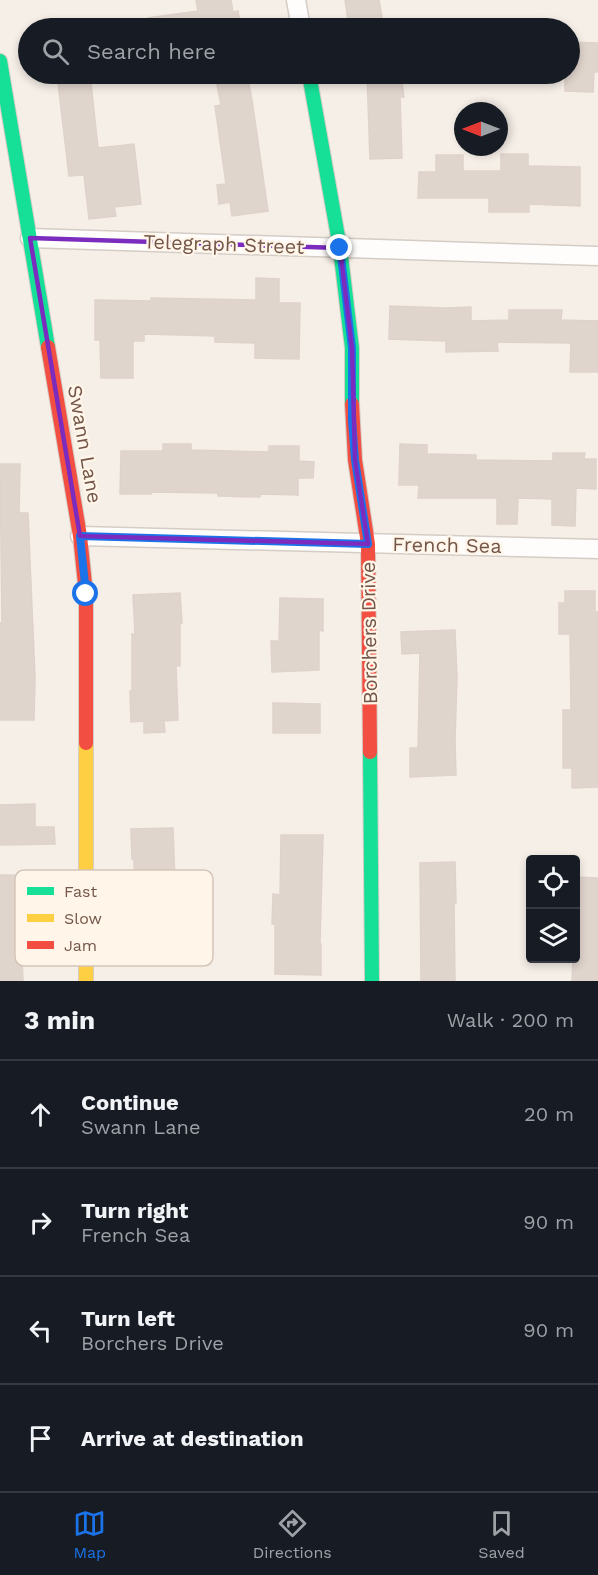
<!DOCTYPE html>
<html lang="en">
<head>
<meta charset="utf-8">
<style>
	:root { --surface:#171b24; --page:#242831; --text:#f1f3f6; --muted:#9ea1a6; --line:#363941; --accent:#1a73e8 }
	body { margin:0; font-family:"Work Sans",sans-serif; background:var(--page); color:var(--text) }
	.controls { position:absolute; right:18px; bottom:18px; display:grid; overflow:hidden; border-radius:6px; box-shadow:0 3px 9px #0003 }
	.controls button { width:54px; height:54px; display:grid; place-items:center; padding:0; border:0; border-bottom:2px solid var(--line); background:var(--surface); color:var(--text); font:30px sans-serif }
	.compass { position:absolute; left:454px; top:102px; width:54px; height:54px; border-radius:50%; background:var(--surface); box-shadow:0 3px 9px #0003; rotate:270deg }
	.stop { position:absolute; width:18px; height:18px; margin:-14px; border:4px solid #1a73e8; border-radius:50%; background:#fff }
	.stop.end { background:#1a73e8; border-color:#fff; box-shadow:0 2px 6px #0008 }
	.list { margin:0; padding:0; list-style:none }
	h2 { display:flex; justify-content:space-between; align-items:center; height:78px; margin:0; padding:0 24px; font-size:26px }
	h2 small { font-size:20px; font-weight:400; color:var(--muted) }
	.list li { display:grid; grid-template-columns:39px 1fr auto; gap:18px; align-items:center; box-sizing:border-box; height:108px; padding:0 24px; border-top:2px solid var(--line) }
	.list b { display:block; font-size:22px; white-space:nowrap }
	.list p { margin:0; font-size:20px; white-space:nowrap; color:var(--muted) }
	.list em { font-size:20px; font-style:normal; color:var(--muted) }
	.icon { flex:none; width:33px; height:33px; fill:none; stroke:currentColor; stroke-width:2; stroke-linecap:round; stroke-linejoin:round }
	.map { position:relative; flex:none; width:598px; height:981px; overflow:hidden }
	.search { position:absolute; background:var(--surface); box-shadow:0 3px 9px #0003; left:18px; right:18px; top:18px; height:66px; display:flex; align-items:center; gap:15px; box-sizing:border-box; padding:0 21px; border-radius:33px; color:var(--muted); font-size:22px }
	.sheet { height:510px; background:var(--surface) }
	nav { display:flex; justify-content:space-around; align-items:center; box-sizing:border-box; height:84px; border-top:2px solid var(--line); background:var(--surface); font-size:16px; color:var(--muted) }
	nav a { display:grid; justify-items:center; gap:3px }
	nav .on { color:var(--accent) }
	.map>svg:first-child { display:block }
</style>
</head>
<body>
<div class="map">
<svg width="598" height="981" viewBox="0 0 598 981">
	<rect width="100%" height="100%" fill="#f6efe8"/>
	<g fill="#e0d5cd" stroke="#dfd2ca" stroke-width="1.5">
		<path d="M 196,0 L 231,0 L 233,12 L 238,11 L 241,28 L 149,28 L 148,18 L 198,11 Z"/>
		<path d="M 345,0 L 379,0 L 384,28 L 349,28 Z"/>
		<path d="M 570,42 L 598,43 L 598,72 L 594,72 L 593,92 L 565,91 L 565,74 L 570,74 Z"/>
		<path d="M 57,74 L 90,74 L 98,148 L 134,144 L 141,204 L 114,207 L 116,216 L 89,219 L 84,175 L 69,176 Z"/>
		<path d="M 215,74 L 247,74 L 252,100 L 268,211 L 232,216 L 230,202 L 219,204 L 217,185 L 226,184 L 215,106 L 221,105 Z"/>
		<path d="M 367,74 L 401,74 L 404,97 L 400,97 L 402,158 L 370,159 Z"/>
		<path d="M 501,154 L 528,154 L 528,166 L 580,167 L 580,206 L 529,204 L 529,212 L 489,212 L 489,198 L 418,198 L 419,172 L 436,172 L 436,155 L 463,155 L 463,171 L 501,171 Z"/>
		<path d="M 256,278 L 279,279 L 279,303 L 300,303 L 299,359 L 255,358 L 255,343 L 215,342 L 215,336 L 144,334 L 144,341 L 133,341 L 133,378 L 101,378 L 100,340 L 95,340 L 95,300 L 151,301 L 151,298 L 256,300 Z"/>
		<path d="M 390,306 L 446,308 L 471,307 L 471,321 L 509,320 L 509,310 L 562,310 L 561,320 L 598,321 L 598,372 L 570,372 L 571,343 L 497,342 L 498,351 L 446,352 L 446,341 L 389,339 Z"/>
		<path d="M 163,444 L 191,444 L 191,450 L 269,452 L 269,446 L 299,446 L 299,461 L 314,462 L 313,478 L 298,478 L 298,495 L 260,494 L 260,497 L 218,496 L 218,493 L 151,492 L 151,494 L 120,494 L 121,451 L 163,451 Z"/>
		<path d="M 400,444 L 427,445 L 427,454 L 476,455 L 476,460 L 553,461 L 553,453 L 585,453 L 584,459 L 596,459 L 596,489 L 576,488 L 575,526 L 552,525 L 552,499 L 518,498 L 517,524 L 497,524 L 497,498 L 418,498 L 419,485 L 399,485 Z"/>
		<path d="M 0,464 L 20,464 L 19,513 L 28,513 L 35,678 L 34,720 L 0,720 L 0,623 L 2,623 Z"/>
		<path d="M 565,591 L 595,591 L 595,612 L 598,612 L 598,787 L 572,788 L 572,768 L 563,768 L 563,710 L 571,710 L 570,634 L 559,634 L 559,603 L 565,603 Z"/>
		<path d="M 180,593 L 182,623 L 180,623 L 180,666 L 176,666 L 178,720 L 164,721 L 165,732 L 144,733 L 144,721 L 131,722 L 130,691 L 132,691 L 132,634 L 135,634 L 133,595 Z"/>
		<path d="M 280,598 L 323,599 L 323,631 L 319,630 L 319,670 L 272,672 L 271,641 L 279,641 Z"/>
		<path d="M 455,630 L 457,678 L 455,740 L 456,775 L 410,777 L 410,748 L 418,748 L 420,653 L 402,654 L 401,632 Z"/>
		<path d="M 273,703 L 320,704 L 320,733 L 273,733 Z"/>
		<path d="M 35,804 L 35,827 L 54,827 L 55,844 L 0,845 L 0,805 Z"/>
		<path d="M 173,828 L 175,883 L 182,883 L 183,912 L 178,912 L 177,963 L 131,962 L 132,932 L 136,932 L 134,859 L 132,859 L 131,829 Z"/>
		<path d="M 281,835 L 323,835 L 320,944 L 321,944 L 321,975 L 275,974 L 275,924 L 272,924 L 273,894 L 280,895 Z"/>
		<path d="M 455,862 L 456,903 L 454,903 L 455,981 L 421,981 L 420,863 Z"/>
		<path d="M 0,875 L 63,876 L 62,905 L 32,904 L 33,956 L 22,956 L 23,981 L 0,981 Z"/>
		<path d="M 576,877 L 598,878 L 598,981 L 572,981 L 573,958 L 576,958 Z"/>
	</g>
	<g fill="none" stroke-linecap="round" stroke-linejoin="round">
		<defs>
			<g id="street">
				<path d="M 296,0 L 301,28"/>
				<path d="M 30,238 L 598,256"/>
				<path d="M 80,536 L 598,549"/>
			</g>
			<g id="fast">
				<path d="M 0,61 L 48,347"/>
				<path d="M 309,74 L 340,248 L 352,348 L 352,404"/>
				<path d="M 370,752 L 372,981"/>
			</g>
			<path id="slow" d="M 86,743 L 86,981"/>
			<g id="jam">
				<path d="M 48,347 L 80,536 L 86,594 L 86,743"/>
				<path d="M 352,404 L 355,460 L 368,544 L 370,752"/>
			</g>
		</defs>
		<use href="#street" stroke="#d4ccc5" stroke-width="21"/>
		<use href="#fast" stroke="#d5ccc4" stroke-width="16"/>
		<use href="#slow" stroke="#d5ccc4" stroke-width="16"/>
		<use href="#jam" stroke="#d5ccc4" stroke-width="16"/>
		<use href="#street" stroke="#fefdfc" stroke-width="18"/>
		<use href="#fast" stroke="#16e098" stroke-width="14"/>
		<use href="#slow" stroke="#ffcf43" stroke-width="14"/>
		<use href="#jam" stroke="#f24e42" stroke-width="14"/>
	</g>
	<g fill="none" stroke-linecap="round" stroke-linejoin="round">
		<path stroke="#1a73e8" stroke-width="8" d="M 86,594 L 80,536 L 368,544 L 355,460 L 352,420 L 352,348 L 340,248"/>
	</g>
	<path fill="none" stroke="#7b2cbf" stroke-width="4.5" stroke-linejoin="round" d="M 30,238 L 340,248 L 352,348 L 355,460 L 368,544 L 80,536 Z"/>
	<g text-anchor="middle" stroke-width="4.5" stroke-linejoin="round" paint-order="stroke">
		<g font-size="20" fill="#735649" stroke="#fff5e8">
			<text transform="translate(224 244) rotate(2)" y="7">Telegraph Street</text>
			<text transform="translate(85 444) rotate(80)" y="7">Swann Lane</text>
			<text transform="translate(447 545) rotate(1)" y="7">French Sea</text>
			<text transform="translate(369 633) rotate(-91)" y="7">Borchers Drive</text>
		</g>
	</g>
	<rect x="15" y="870" width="198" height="96" rx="9" fill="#fff5e8" stroke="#d5c5b8" stroke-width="1.5"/>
	<rect x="27" y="887" width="27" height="8" fill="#16e098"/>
	<rect x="27" y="914" width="27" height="8" fill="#ffcf43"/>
	<rect x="27" y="941" width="27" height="8" fill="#f24e42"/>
	<g font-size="16" fill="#735649">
		<text x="64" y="897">Fast</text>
		<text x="64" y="924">Slow</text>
		<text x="64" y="951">Jam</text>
	</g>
</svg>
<div class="controls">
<button><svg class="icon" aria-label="locate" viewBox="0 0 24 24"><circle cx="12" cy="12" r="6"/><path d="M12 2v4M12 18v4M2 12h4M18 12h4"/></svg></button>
<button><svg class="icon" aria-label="layers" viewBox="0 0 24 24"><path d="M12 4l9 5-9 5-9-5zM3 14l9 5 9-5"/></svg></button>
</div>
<svg class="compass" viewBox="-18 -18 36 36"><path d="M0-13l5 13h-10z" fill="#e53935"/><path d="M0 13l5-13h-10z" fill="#9ea1a6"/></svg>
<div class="stop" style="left:86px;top:594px"></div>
<div class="stop end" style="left:340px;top:248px"></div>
<div class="search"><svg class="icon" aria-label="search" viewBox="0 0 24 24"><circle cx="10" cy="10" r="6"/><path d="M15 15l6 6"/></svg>Search here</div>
</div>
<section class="sheet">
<h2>3 min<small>Walk · 200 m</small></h2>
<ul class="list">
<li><svg class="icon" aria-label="ahead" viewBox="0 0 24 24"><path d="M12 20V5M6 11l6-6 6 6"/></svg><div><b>Continue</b><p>Swann Lane</p></div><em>20 m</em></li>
<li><svg class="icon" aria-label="right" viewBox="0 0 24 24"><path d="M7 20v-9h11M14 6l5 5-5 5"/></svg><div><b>Turn right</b><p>French Sea</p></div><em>90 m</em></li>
<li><svg class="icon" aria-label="left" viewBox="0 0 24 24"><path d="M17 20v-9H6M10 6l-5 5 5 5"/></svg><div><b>Turn left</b><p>Borchers Drive</p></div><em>90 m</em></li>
<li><svg class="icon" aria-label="arrive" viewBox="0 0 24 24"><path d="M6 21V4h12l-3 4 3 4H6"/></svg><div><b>Arrive at destination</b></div></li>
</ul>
</section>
<nav>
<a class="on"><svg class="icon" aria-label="map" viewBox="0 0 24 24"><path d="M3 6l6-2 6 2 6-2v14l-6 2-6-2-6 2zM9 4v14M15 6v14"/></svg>Map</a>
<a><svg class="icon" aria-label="directions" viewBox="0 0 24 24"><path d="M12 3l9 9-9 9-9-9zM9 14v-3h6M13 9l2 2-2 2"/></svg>Directions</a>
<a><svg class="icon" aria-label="saved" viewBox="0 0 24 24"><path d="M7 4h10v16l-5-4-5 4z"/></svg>Saved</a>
</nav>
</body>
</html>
